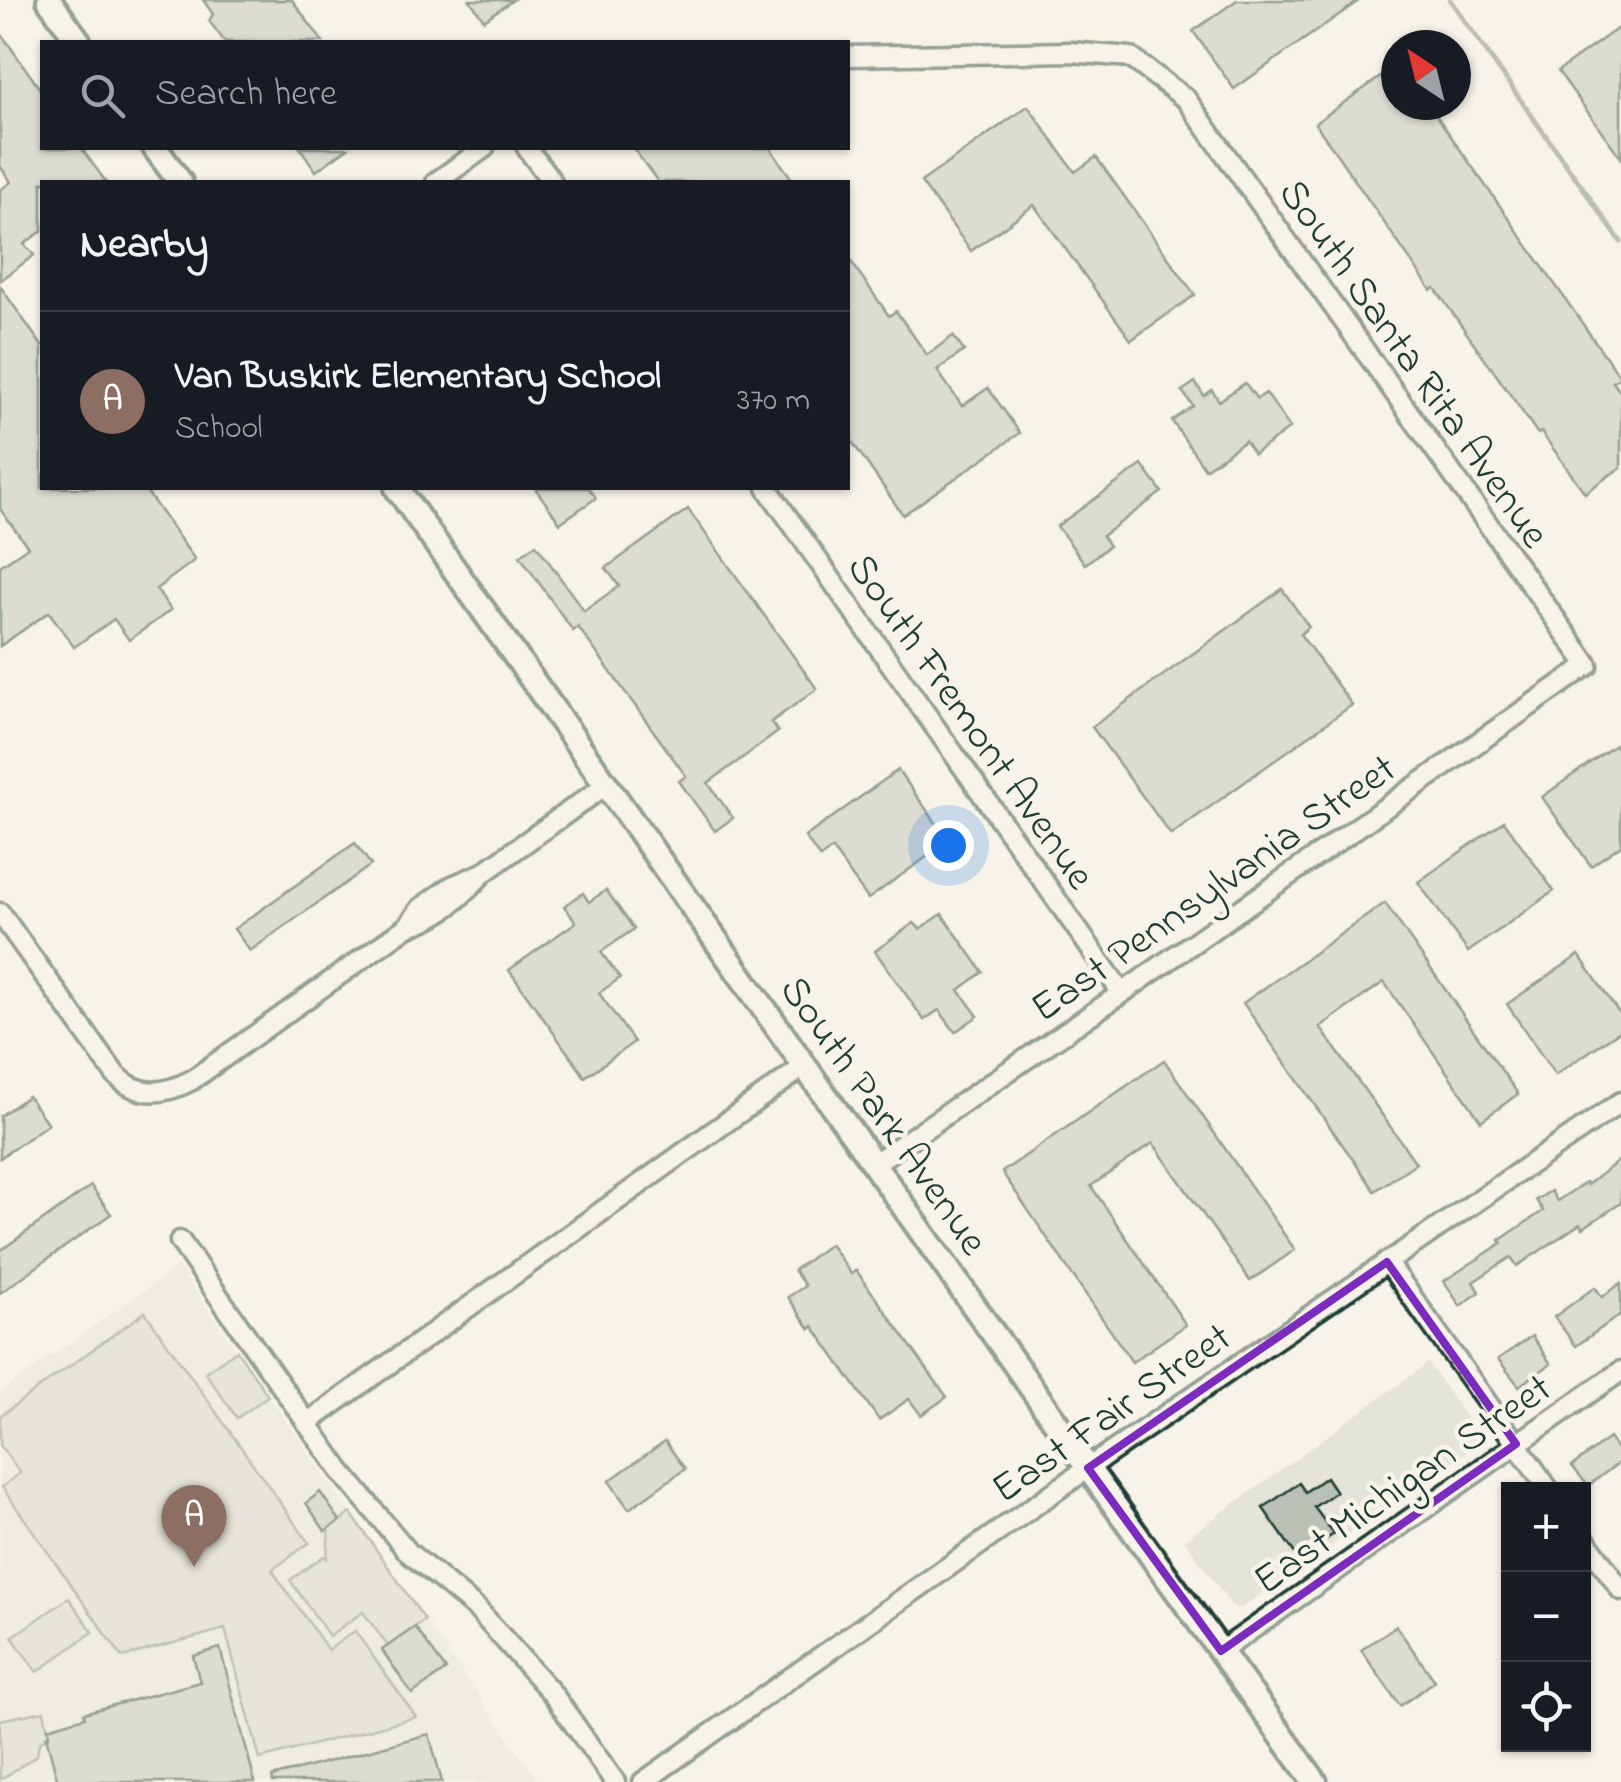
<!DOCTYPE html>
<html lang="en">
<head>
<meta charset="utf-8">
<style>
	:root { --surface:#171b24; --page:#20242c; --text:#f1f3f6; --muted:#9ea1a6; --line:#363941; --accent:#1f6fb2 }
	body { margin:0; font-family:"Indie Flower",sans-serif; background:var(--page); color:var(--text) }
	.controls { position:absolute; right:30px; bottom:30px; display:grid; overflow:hidden; border-radius:0px; box-shadow:0 2px 8px #0004 }
	.controls button { width:90px; height:90px; display:grid; place-items:center; padding:0; border:0; border-bottom:2px solid var(--line); background:var(--surface); color:var(--text); font:50px sans-serif }
	.compass { position:absolute; left:1381px; top:30px; width:90px; height:90px; border-radius:50%; background:var(--surface); box-shadow:0 2px 8px #0004; rotate:325deg }
	.you { position:absolute; left:948px; top:845px; width:35px; height:35px; margin:-25px; border:8px solid #fff; border-radius:50%; background:#1a73e8; box-shadow:0 0 0 15px #1a73e833 }
	.badge { display:grid; place-items:center; width:65px; height:65px; border-radius:50%; background:var(--accent); color:#fff; font-size:32px; font-weight:700 }
	.pin { position:absolute; translate:-50% -82px; filter:drop-shadow(0 2px 5px #0008) }
	.pin::after { content:''; position:absolute; top:52px; width:35px; height:30px; background:inherit; clip-path:polygon(0 0,100% 0,50% 100%) }
	.list { margin:0; padding:0; list-style:none }
	h2 { display:flex; justify-content:space-between; align-items:center; height:130px; margin:0; padding:0 40px; font-size:42px }
	h2 small { font-size:32px; font-weight:400; color:var(--muted) }
	.list li { display:grid; grid-template-columns:65px 1fr auto; gap:30px; align-items:center; box-sizing:border-box; height:180px; padding:0 40px; border-top:2px solid var(--line) }
	.list b { display:block; font-size:38px; white-space:nowrap }
	.list p { margin:0; font-size:32px; white-space:nowrap; color:var(--muted) }
	.list em { font-size:32px; font-style:normal; color:var(--muted) }
	.icon { flex:none; width:55px; height:55px; fill:none; stroke:currentColor; stroke-width:2; stroke-linecap:round; stroke-linejoin:round }
	.map { position:relative; flex:none; width:1621px; height:1782px; overflow:hidden }
	.search { position:absolute; background:var(--surface); box-shadow:0 2px 8px #0004; left:40px; top:40px; width:810px; height:110px; display:flex; align-items:center; gap:25px; box-sizing:border-box; padding:0 35px; border-radius:0px; color:var(--muted); font-size:38px }
	.panel { position:absolute; background:var(--surface); box-shadow:0 2px 8px #0004; left:40px; top:180px; width:810px; height:310px; border-radius:0px }
	.map>svg:first-child { display:block }
</style>
</head>
<body>
<div class="map">
<svg width="1621" height="1782" viewBox="0 0 1621 1782">
	<rect width="100%" height="100%" fill="#f7f3e8"/>
	<filter id="ink" filterUnits="userSpaceOnUse"><feTurbulence type="fractalNoise" baseFrequency=".01" numOctaves="2"/><feDisplacementMap in="SourceGraphic" scale="20" xChannelSelector="R" yChannelSelector="G"/><feConvolveMatrix kernelMatrix="1 2 1 2 8 2 1 2 1" color-interpolation-filters="sRGB"/></filter>
	<g filter="url(#ink)">
		<g fill="#e5e4d9">
			<path d="M 178,1267 L 539,1782 L 0,1782 L 0,1392 Z"/>
			<path d="M 1428,1363 L 1483,1441 L 1240,1609 L 1233,1607 L 1184,1540 Z"/>
		</g>
		<g fill="#d3d5ca" stroke="#79897f" stroke-width="2.5">
			<path d="M 145,1312 L 309,1543 L 272,1570 L 328,1650 L 355,1631 L 416,1717 L 260,1759 L 225,1629 L 122,1657 L 2,1487 L 20,1473 L 0,1445 L 0,1416 Z"/>
			<path d="M 237,1350 L 268,1396 L 237,1418 L 205,1372 Z"/>
			<path d="M 351,1513 L 425,1620 L 388,1646 L 363,1612 L 329,1636 L 290,1580 L 324,1556 L 327,1559 L 329,1528 Z"/>
			<path d="M 69,1598 L 93,1632 L 37,1672 L 12,1637 Z"/>
			<path d="M 44,1711 L 49,1736 L 39,1743 L 37,1755 L 0,1780 L 0,1720 Z"/>
		</g>
		<g fill="none" stroke-linecap="round" stroke-linejoin="round">
			<path stroke="#6f8077" stroke-width="5" d="M 1450,0 L 1621,242"/>
		</g>
		<g fill="#bbc1b6" stroke="#1f3d34" stroke-width="2.5">
			<path d="M 203,0 L 292,0 L 323,42 L 225,42 L 209,21 L 213,14 Z"/>
			<path d="M 470,0 L 513,0 L 484,20 Z"/>
			<path d="M 1237,0 L 1360,0 L 1234,89 L 1193,31 Z"/>
			<path d="M 1621,26 L 1621,158 L 1558,71 Z"/>
			<path d="M 0,32 L 42,92 L 42,148 L 81,148 L 106,182 L 42,182 L 42,231 L 24,244 L 34,255 L 0,281 L 0,190 L 11,182 L 0,166 Z"/>
			<path d="M 1396,66 L 1396,105 L 1429,105 L 1620,377 L 1613,382 L 1621,393 L 1621,467 L 1585,493 L 1541,432 L 1538,434 L 1435,288 L 1431,290 L 1315,123 Z"/>
			<path d="M 1028,106 L 1075,172 L 1096,157 L 1195,295 L 1131,340 L 1034,205 L 971,251 L 921,182 Z"/>
			<path d="M 300,148 L 348,148 L 316,171 Z"/>
			<path d="M 633,148 L 770,148 L 794,182 L 658,182 Z"/>
			<path d="M 848,257 L 889,316 L 896,311 L 927,355 L 953,336 L 964,351 L 937,370 L 962,406 L 988,388 L 1020,433 L 903,515 L 848,436 Z"/>
			<path d="M 0,286 L 42,346 L 42,488 L 144,488 L 195,560 L 156,589 L 171,610 L 129,640 L 114,619 L 74,647 L 49,612 L 0,646 L 0,566 L 28,547 L 0,509 Z"/>
			<path d="M 1195,382 L 1204,396 L 1212,390 L 1219,401 L 1245,383 L 1257,399 L 1266,393 L 1290,428 L 1254,454 L 1245,441 L 1205,469 L 1172,421 L 1193,406 L 1182,391 Z"/>
			<path d="M 1142,465 L 1162,492 L 1102,536 L 1109,546 L 1085,564 L 1057,526 Z"/>
			<path d="M 535,488 L 589,488 L 596,498 L 560,523 Z"/>
			<path d="M 688,509 L 817,689 L 771,722 L 778,732 L 708,783 L 733,818 L 715,831 L 679,781 L 686,776 L 578,627 L 573,631 L 520,556 L 536,544 L 584,611 L 619,586 L 606,568 Z"/>
			<path d="M 1282,589 L 1309,627 L 1300,634 L 1352,705 L 1171,835 L 1092,727 Z"/>
			<path d="M 1615,745 L 1621,754 L 1621,845 L 1591,866 L 1542,797 Z"/>
			<path d="M 898,770 L 949,841 L 868,899 L 832,849 L 820,858 L 805,837 Z"/>
			<path d="M 1504,821 L 1554,891 L 1468,952 L 1418,882 Z"/>
			<path d="M 355,843 L 371,865 L 250,951 L 234,929 Z"/>
			<path d="M 606,890 L 634,929 L 601,952 L 620,978 L 599,993 L 634,1042 L 585,1077 L 509,970 L 576,922 L 564,906 L 583,893 L 589,902 Z"/>
			<path d="M 1385,903 L 1518,1094 L 1481,1121 L 1384,982 L 1320,1027 L 1416,1163 L 1375,1191 L 1243,1003 Z"/>
			<path d="M 942,914 L 983,972 L 959,990 L 978,1016 L 955,1032 L 939,1010 L 924,1020 L 875,951 L 914,923 L 920,929 Z"/>
			<path d="M 1579,955 L 1621,1016 L 1621,1030 L 1555,1075 L 1507,1004 Z"/>
			<path d="M 1164,1060 L 1295,1250 L 1250,1281 L 1153,1143 L 1091,1186 L 1186,1325 L 1132,1362 L 1002,1172 Z"/>
			<path d="M 28,1096 L 48,1124 L 0,1158 L 0,1116 Z"/>
			<path d="M 1621,1159 L 1621,1203 L 1583,1228 L 1580,1224 L 1517,1266 L 1511,1257 L 1473,1282 L 1480,1292 L 1460,1306 L 1444,1281 L 1502,1243 L 1500,1240 L 1543,1211 L 1536,1200 L 1551,1191 L 1557,1201 L 1586,1182 L 1587,1185 Z"/>
			<path d="M 91,1186 L 111,1214 L 0,1293 L 0,1251 Z"/>
			<path d="M 830,1244 L 851,1274 L 856,1270 L 947,1397 L 921,1415 L 909,1399 L 879,1420 L 813,1326 L 810,1329 L 788,1297 L 805,1286 L 794,1270 Z"/>
			<path d="M 1621,1283 L 1621,1314 L 1576,1346 L 1554,1317 L 1595,1287 L 1602,1297 Z"/>
			<path d="M 1532,1336 L 1551,1364 L 1519,1386 L 1498,1359 Z"/>
			<path d="M 1609,1438 L 1621,1454 L 1621,1461 L 1588,1486 L 1572,1466 Z"/>
			<path d="M 665,1441 L 685,1469 L 629,1509 L 609,1481 Z"/>
			<path d="M 1326,1477 L 1336,1492 L 1314,1507 L 1334,1534 L 1298,1558 L 1263,1508 L 1299,1483 L 1305,1492 Z"/>
			<path d="M 320,1492 L 340,1521 L 325,1531 L 306,1503 Z"/>
			<path d="M 1396,1626 L 1435,1681 L 1400,1706 L 1361,1650 Z"/>
			<path d="M 415,1627 L 446,1670 L 412,1694 L 382,1650 Z"/>
			<path d="M 220,1648 L 255,1782 L 58,1782 L 46,1736 L 49,1736 L 48,1728 L 85,1717 L 84,1713 L 200,1682 L 193,1656 Z"/>
			<path d="M 429,1734 L 442,1782 L 273,1782 L 272,1777 Z"/>
		</g>
		<g fill="none" stroke-linecap="round" stroke-linejoin="round">
			<defs>
				<g id="minor">
					<path d="M 848,56 L 1070,52 L 1130,57 L 1186,99 L 1588,665 L 1122,993 L 875,1163"/>
					<path d="M 527,148 L 552,182"/>
					<path d="M 436,182 L 484,148"/>
					<path d="M 767,488 L 1122,993"/>
					<path d="M 483,873 C 461,897 440,918 408,926 L 421,908 L 452,886 L 483,873 L 607,784"/>
					<path d="M 0,913 L 115,1074 C 138,1098 164,1095 192,1080 L 408,926"/>
					<path d="M 180,1241 L 340,1470 L 409,1553 L 477,1609 L 552,1693 L 615,1782"/>
					<path d="M 1387,1262 L 1549,1490"/>
					<path d="M 307,1423 L 806,1065"/>
					<path d="M 1584,1538 L 1621,1590"/>
					<path d="M 1221,1651 L 1621,1371"/>
					<path d="M 643,1782 L 1088,1468 L 1621,1102"/>
				</g>
				<g id="secondary">
					<path d="M 49,0 L 79,42"/>
					<path d="M 155,148 L 180,182"/>
					<path d="M 397,488 L 1088,1468 L 1315,1782"/>
				</g>
			</defs>
			<use href="#minor" stroke="#1f3d34" stroke-width="25"/>
			<use href="#secondary" stroke="#1f3d34" stroke-width="30"/>
			<use href="#minor" stroke="#f7f3e8" stroke-width="18"/>
			<use href="#secondary" stroke="#f7f3e8" stroke-width="22"/>
		</g>
	</g>
	<path d="M0 0H1621V1782H0ZM 1387,1262 L 1516,1444 L 1221,1651 L 1088,1468 Z" fill="#f7f3e8" fill-opacity=".55" fill-rule="evenodd"/>
	<path fill="none" stroke="#7b2cbf" stroke-width="8" stroke-linejoin="round" d="M 1387,1262 L 1516,1444 L 1221,1651 L 1088,1468 Z"/>
	<g text-anchor="middle" stroke-width="9" stroke-linejoin="round" paint-order="stroke">
		<g font-size="42" fill="#1f3d34" stroke="#f7f3e8">
			<text transform="translate(1416 362) rotate(55)" y="15">South Santa Rita Avenue</text>
			<text transform="translate(973 720) rotate(55)" y="15">South Fremont Avenue</text>
			<text transform="translate(1212 886) rotate(-35)" y="15">East Pennsylvania Street</text>
			<text transform="translate(886 1114) rotate(55)" y="15">South Park Avenue</text>
			<text transform="translate(1110 1411) rotate(-35)" y="15">East Fair Street</text>
			<text transform="translate(1401 1482) rotate(-35)" y="15">East Michigan Street</text>
		</g>
	</g>
</svg>
<div class="controls">
<button>+</button>
<button>−</button>
<button><svg class="icon" aria-label="locate" viewBox="0 0 24 24"><circle cx="12" cy="12" r="6"/><path d="M12 2v4M12 18v4M2 12h4M18 12h4"/></svg></button>
</div>
<svg class="compass" viewBox="-18 -18 36 36"><path d="M0-13l5 13h-10z" fill="#e53935"/><path d="M0 13l5-13h-10z" fill="#9ea1a6"/></svg>
<div class="you"></div>
<div class="pin badge" style="left:194px;top:1567px;background:#8d6e63">A</div>
<div class="search"><svg class="icon" aria-label="search" viewBox="0 0 24 24"><circle cx="10" cy="10" r="6"/><path d="M15 15l6 6"/></svg>Search here</div>
<section class="panel">
<h2>Nearby<small></small></h2>
<ul class="list">
<li><span class="badge" style="background:#8d6e63">A</span><div><b>Van Buskirk Elementary School</b><p>School</p></div><em>370 m</em></li>
</ul>
</section>
</div>
</body>
</html>
